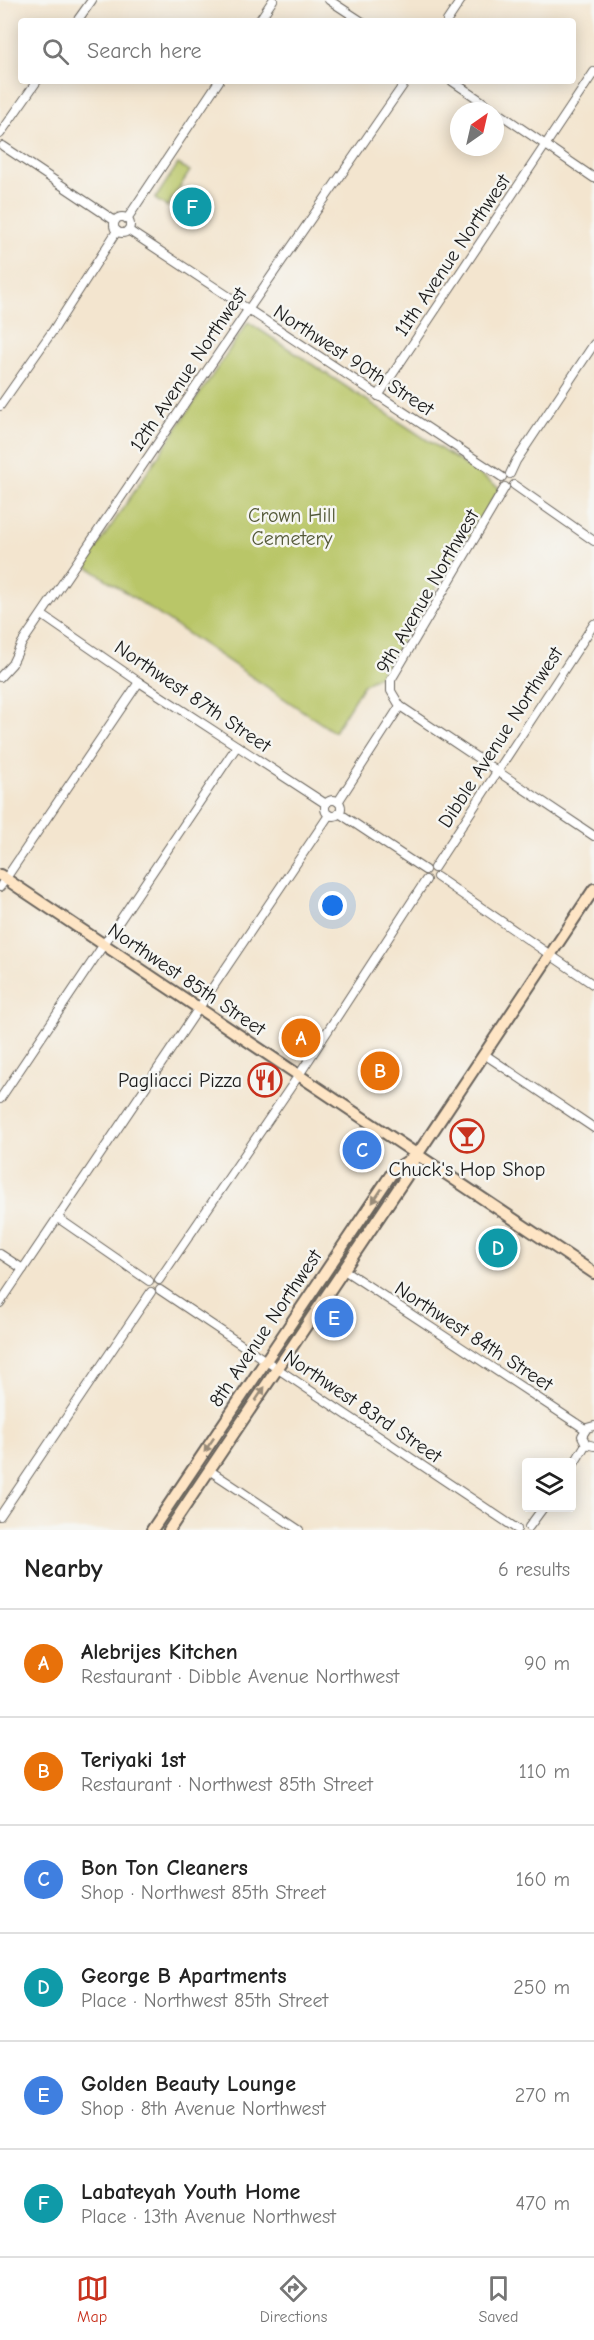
<!DOCTYPE html>
<html lang="en">
<head>
<meta charset="utf-8">
<style>
	:root { --surface:#fff; --page:#f6f6f6; --text:#222; --muted:#767676; --line:#e0e0e0; --accent:#c8321e }
	body { margin:0; font-family:"Comic Neue",sans-serif; background:var(--page); color:var(--text) }
	.controls { position:absolute; right:18px; bottom:18px; display:grid; overflow:hidden; border-radius:6px; box-shadow:0 3px 15px #0003 }
	.controls button { width:54px; height:54px; display:grid; place-items:center; padding:0; border:0; border-bottom:2px solid var(--line); background:var(--surface); color:var(--text); font:30px sans-serif }
	.compass { position:absolute; left:450px; top:102px; width:54px; height:54px; border-radius:50%; background:var(--surface); box-shadow:0 3px 15px #0003; rotate:34deg }
	.you { position:absolute; left:333px; top:906px; width:21px; height:21px; margin:-15px; border:4px solid #fff; border-radius:50%; background:#1a73e8; box-shadow:0 0 0 9px #1a73e833 }
	.badge { display:grid; place-items:center; width:39px; height:39px; border-radius:50%; background:var(--accent); color:#fff; font-size:20px; font-weight:700 }
	.pin { position:absolute; translate:-50% -50%; border:3px solid #fff; box-shadow:0 2px 6px #0006 }
	.list { margin:0; padding:0; list-style:none }
	h2 { display:flex; justify-content:space-between; align-items:center; height:78px; margin:0; padding:0 24px; font-size:26px }
	h2 small { font-size:20px; font-weight:400; color:var(--muted) }
	.list li { display:grid; grid-template-columns:39px 1fr auto; gap:18px; align-items:center; box-sizing:border-box; height:108px; padding:0 24px; border-top:2px solid var(--line) }
	.list b { display:block; font-size:22px; white-space:nowrap }
	.list p { margin:0; font-size:20px; white-space:nowrap; color:var(--muted) }
	.list em { font-size:20px; font-style:normal; color:var(--muted) }
	.icon { flex:none; width:33px; height:33px; fill:none; stroke:currentColor; stroke-width:2; stroke-linecap:round; stroke-linejoin:round }
	.map { position:relative; flex:none; width:594px; height:1530px; overflow:hidden }
	.search { position:absolute; background:var(--surface); box-shadow:0 3px 15px #0003; left:18px; right:18px; top:18px; height:66px; display:flex; align-items:center; gap:15px; box-sizing:border-box; padding:0 21px; border-radius:6px; color:var(--muted); font-size:22px }
	.sheet { height:726px; background:var(--surface) }
	nav { display:flex; justify-content:space-around; align-items:center; box-sizing:border-box; height:84px; border-top:2px solid var(--line); background:var(--surface); font-size:16px; color:var(--muted) }
	nav a { display:grid; justify-items:center; gap:3px }
	nav .on { color:var(--accent) }
	.map>svg:first-child { display:block }
</style>
</head>
<body>
<div class="map">
<svg width="594" height="1530" viewBox="0 0 594 1530">
	<rect width="100%" height="100%" fill="#f6f6f2"/>
	<filter id="ink" filterUnits="userSpaceOnUse"><feTurbulence type="fractalNoise" baseFrequency=".0167" numOctaves="2"/><feDisplacementMap in="SourceGraphic" scale="12" xChannelSelector="R" yChannelSelector="G"/><feConvolveMatrix kernelMatrix="1 2 1 2 8 2 1 2 1" color-interpolation-filters="sRGB"/></filter>
	<filter id="wash" filterUnits="userSpaceOnUse"><feTurbulence type="fractalNoise" baseFrequency=".008" numOctaves="4" result="noise"/><feDisplacementMap in="SourceGraphic" scale="24" xChannelSelector="R" yChannelSelector="G"/><feGaussianBlur stdDeviation="1.35" result="paint"/><feColorMatrix in="noise" values="0 0 0 0 0 0 0 0 0 0 0 0 0 0 0 0 0 1.4 0 .05"/><feComposite in="paint" operator="in"/></filter>
	<g filter="url(#wash)">
		<rect width="100%" height="100%" fill="#f3e5cf"/>
		<g fill="#b9c668" stroke="#6a7142" stroke-width="1.5">
			<path d="M 178,164 L 190,171 L 167,207 L 155,199 Z"/>
			<path d="M 248,322 L 500,488 L 380,675 L 364,684 L 334,732 L 85,565 Z"/>
			<path d="M 376,1207 L 380,1209 L 287,1344 L 283,1341 Z"/>
			<path d="M 256,1383 L 259,1385 L 162,1530 L 157,1530 Z"/>
		</g>
	</g>
	<g filter="url(#ink)">
		<g fill="none" stroke-linecap="round" stroke-linejoin="round">
			<defs>
				<g id="street">
					<path d="M 329,0 L 361,21"/>
					<path d="M 77,21 L 92,0"/>
					<path d="M 259,21 L 273,0"/>
					<path d="M 447,21 L 461,0"/>
					<path d="M 452,81 L 594,178"/>
					<path d="M 0,134 L 37,81"/>
					<path d="M 3,146 L 115,221"/>
					<circle cx="122" cy="225" r="8"/>
					<path d="M 127,219 L 219,81"/>
					<path d="M 128,230 L 502,477"/>
					<path d="M 378,396 L 594,72"/>
					<path d="M 0,406 L 54,329 L 117,231"/>
					<path d="M 510,474 L 516,461 L 594,344"/>
					<path d="M 514,485 L 594,541"/>
					<path d="M 42,615 L 139,682 L 326,804"/>
					<path d="M 0,677 L 12,664 L 22,643 L 248,310 L 406,81"/>
					<path d="M 400,706 L 594,836"/>
					<circle cx="333" cy="808" r="8"/>
					<path d="M 338,802 L 400,706 L 391,691 L 391,680 L 505,487"/>
					<path d="M 339,813 L 425,870"/>
					<path d="M 434,868 L 594,624"/>
					<path d="M 437,877 L 594,985"/>
					<path d="M 0,887 L 139,682"/>
					<path d="M 484,1054 L 594,1128"/>
					<path d="M 0,1099 L 237,746"/>
					<path d="M 58,1218 L 149,1281"/>
					<path d="M 0,1254 L 23,1269"/>
					<path d="M 344,1270 L 585,1429"/>
					<path d="M 159,1280 L 299,1075 L 426,880"/>
					<path d="M 160,1290 L 517,1529"/>
					<path d="M 0,1303 L 329,815"/>
					<path d="M 594,1426 L 587,1428 L 582,1436 L 586,1444 L 594,1446"/>
					<path d="M 572,1467 L 586,1444"/>
					<path d="M 209,1470 L 299,1530"/>
					<path d="M 0,1516 L 151,1292"/>
					<path d="M 529,1527 L 543,1508"/>
				</g>
				<g id="secondary">
					<path d="M 0,875 L 594,1273"/>
					<path d="M 152,1530 L 394,1170 L 417,1155"/>
					<path d="M 169,1530 L 406,1177 L 417,1155 L 594,889"/>
				</g>
			</defs>
			<use href="#street" stroke="#67625b" stroke-width="10"/>
			<use href="#secondary" stroke="#67625b" stroke-width="14"/>
			<use href="#street" stroke="#fff" stroke-width="8"/>
			<use href="#secondary" stroke="#fee5c5" stroke-width="10"/>
		</g>
		<defs><path id="oneway-solid" d="M-6-.8H1V-3.2L6.5 0L1 3.2V.8H-6Z" transform="scale(1.5)"/></defs>
		<g fill="#988b79">
			<use href="#oneway-solid" transform="translate(377 1196) rotate(124)"/>
			<use href="#oneway-solid" transform="translate(260 1394) rotate(-56)"/>
			<use href="#oneway-solid" transform="translate(209 1445) rotate(124)"/>
		</g>
	</g>
	<defs>
		<symbol id="restaurant-ring" viewBox="-11 -11 22 22"><circle r="9.5" fill="#f6f6f2" stroke="#c8321e" stroke-width="1.5"/><path d="M-5-6h1v4h1v-4h1v4h1v-4h1v5L-1.5 .5V6h-2V.5L-5-1ZM5-6V6H3V1.5H1.5Q1.5-4 5-6Z" fill="#c8321e"/></symbol>
		<symbol id="bar-ring" viewBox="-11 -11 22 22"><circle r="9.5" fill="#f6f6f2" stroke="#c8321e" stroke-width="1.5"/><path d="M-6-5H6L.8 .8V4.5H3.5V6h-7V4.5H-.8V.8Z" fill="#c8321e"/></symbol>
	</defs>
	<g fill-rule="evenodd">
		<use href="#restaurant-ring" x="246" y="1061" width="38" height="38"/>
		<use href="#bar-ring" x="448" y="1117" width="38" height="38"/>
	</g>
	<g text-anchor="middle" stroke-width="5" stroke-linejoin="round" paint-order="stroke">
		<g font-size="20" fill="#1c1c1c" stroke="#f6f6f2">
			<text transform="translate(452 255) rotate(-56)" y="7">11th Avenue Northwest</text>
			<text transform="translate(354 360) rotate(33)" y="7">Northwest 90th Street</text>
			<text transform="translate(188 369) rotate(-56)" y="7">12th Avenue Northwest</text>
			<text transform="translate(427 591) rotate(-60)" y="7">9th Avenue Northwest</text>
			<text transform="translate(193 696) rotate(34)" y="7">Northwest 87th Street</text>
			<text transform="translate(500 737) rotate(-57)" y="7">Dibble Avenue Northwest</text>
			<text transform="translate(187 979) rotate(34)" y="7">Northwest 85th Street</text>
			<text transform="translate(265 1328) rotate(-56)" y="7">8th Avenue Northwest</text>
			<text transform="translate(474 1336) rotate(33)" y="7">Northwest 84th Street</text>
			<text transform="translate(363 1406) rotate(34)" y="7">Northwest 83rd Street</text>
		</g>
		<g font-size="20" fill="#535837" stroke="#f6f6f2">
			<text x="292" y="522">Crown Hill<tspan x="292" dy="23">Cemetery</tspan></text>
		</g>
		<g font-size="20" fill="#1c1c1c" stroke="#f6f6f2" text-anchor="end">
			<text x="242" y="1087">Pagliacci Pizza</text>
			<text x="467" y="1176" text-anchor="middle">Chuck's Hop Shop</text>
		</g>
	</g>
</svg>
<div class="controls">
<button><svg class="icon" aria-label="layers" viewBox="0 0 24 24"><path d="M12 4l9 5-9 5-9-5zM3 14l9 5 9-5"/></svg></button>
</div>
<svg class="compass" viewBox="-18 -18 36 36"><path d="M0-13l5 13h-10z" fill="#e53935"/><path d="M0 13l5-13h-10z" fill="#767676"/></svg>
<div class="you"></div>
<div class="pin badge" style="left:301px;top:1038px;background:#e8710a">A</div>
<div class="pin badge" style="left:380px;top:1071px;background:#e8710a">B</div>
<div class="pin badge" style="left:362px;top:1150px;background:#3f7fe0">C</div>
<div class="pin badge" style="left:498px;top:1248px;background:#0f9aa8">D</div>
<div class="pin badge" style="left:334px;top:1318px;background:#3f7fe0">E</div>
<div class="pin badge" style="left:192px;top:207px;background:#0f9aa8">F</div>
<div class="search"><svg class="icon" aria-label="search" viewBox="0 0 24 24"><circle cx="10" cy="10" r="6"/><path d="M15 15l6 6"/></svg>Search here</div>
</div>
<section class="sheet">
<h2>Nearby<small>6 results</small></h2>
<ul class="list">
<li><span class="badge" style="background:#e8710a">A</span><div><b>Alebrijes Kitchen</b><p>Restaurant · Dibble Avenue Northwest</p></div><em>90 m</em></li>
<li><span class="badge" style="background:#e8710a">B</span><div><b>Teriyaki 1st</b><p>Restaurant · Northwest 85th Street</p></div><em>110 m</em></li>
<li><span class="badge" style="background:#3f7fe0">C</span><div><b>Bon Ton Cleaners</b><p>Shop · Northwest 85th Street</p></div><em>160 m</em></li>
<li><span class="badge" style="background:#0f9aa8">D</span><div><b>George B Apartments</b><p>Place · Northwest 85th Street</p></div><em>250 m</em></li>
<li><span class="badge" style="background:#3f7fe0">E</span><div><b>Golden Beauty Lounge</b><p>Shop · 8th Avenue Northwest</p></div><em>270 m</em></li>
<li><span class="badge" style="background:#0f9aa8">F</span><div><b>Labateyah Youth Home</b><p>Place · 13th Avenue Northwest</p></div><em>470 m</em></li>
</ul>
</section>
<nav>
<a class="on"><svg class="icon" aria-label="map" viewBox="0 0 24 24"><path d="M3 6l6-2 6 2 6-2v14l-6 2-6-2-6 2zM9 4v14M15 6v14"/></svg>Map</a>
<a><svg class="icon" aria-label="directions" viewBox="0 0 24 24"><path d="M12 3l9 9-9 9-9-9zM9 14v-3h6M13 9l2 2-2 2"/></svg>Directions</a>
<a><svg class="icon" aria-label="saved" viewBox="0 0 24 24"><path d="M7 4h10v16l-5-4-5 4z"/></svg>Saved</a>
</nav>
</body>
</html>
